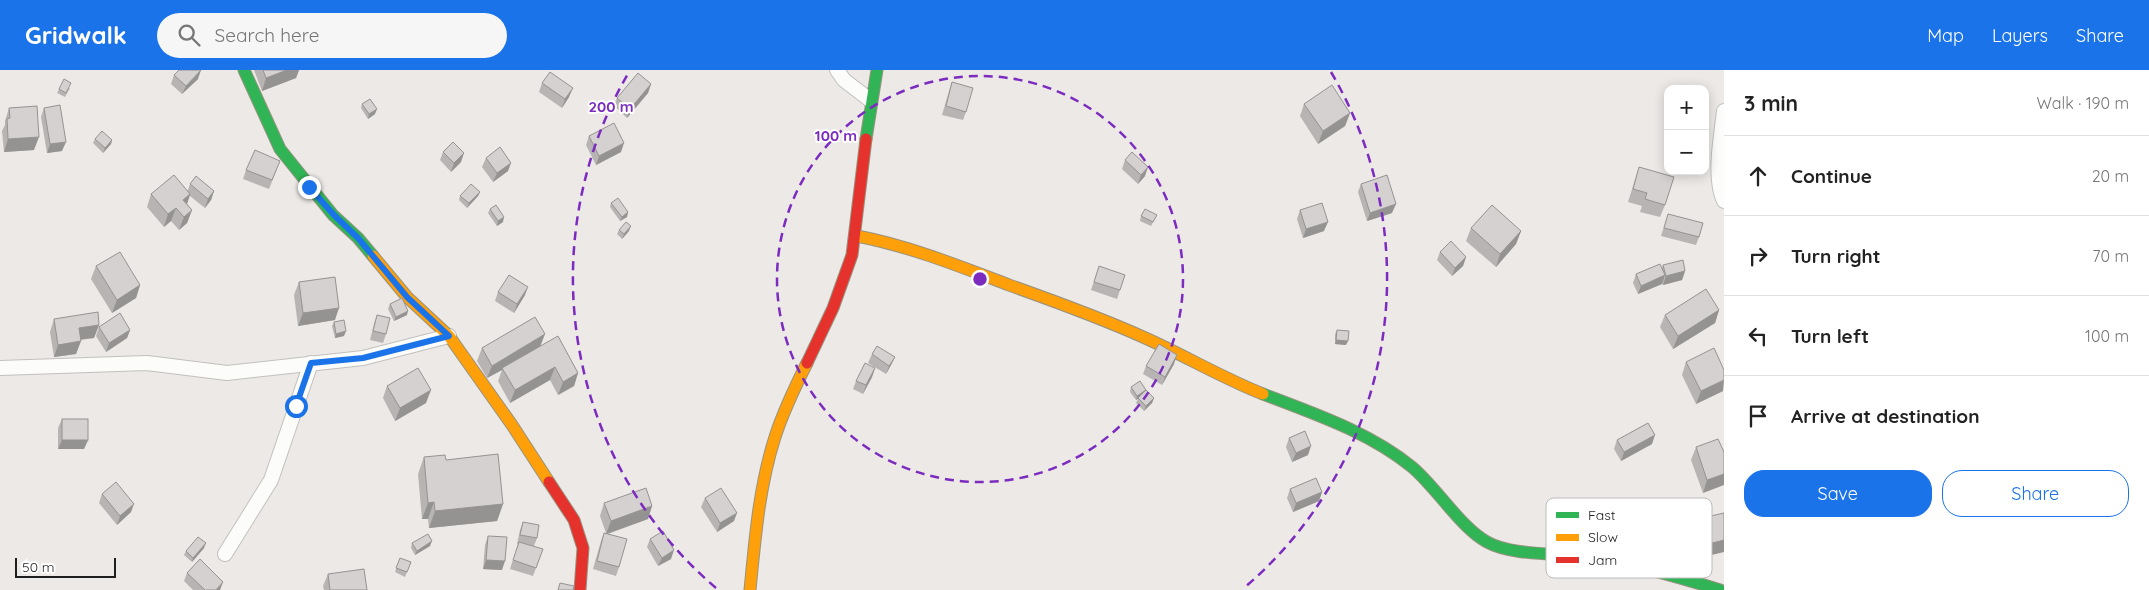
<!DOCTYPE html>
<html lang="en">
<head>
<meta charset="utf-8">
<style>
	:root { --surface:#fff; --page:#f6f6f6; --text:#222; --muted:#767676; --line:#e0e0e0; --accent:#1a73e8 }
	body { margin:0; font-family:Quicksand,sans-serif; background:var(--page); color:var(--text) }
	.controls { position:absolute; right:15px; top:15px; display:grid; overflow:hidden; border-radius:10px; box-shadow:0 2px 12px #0003 }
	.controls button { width:45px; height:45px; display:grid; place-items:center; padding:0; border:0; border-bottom:1px solid var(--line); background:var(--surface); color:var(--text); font:25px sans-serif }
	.scale { position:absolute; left:15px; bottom:12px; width:101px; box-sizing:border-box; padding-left:5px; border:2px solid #1e1e1e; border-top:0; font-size:14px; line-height:18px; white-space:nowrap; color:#1e1e1e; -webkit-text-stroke:4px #fff; paint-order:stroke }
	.stop { position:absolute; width:15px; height:15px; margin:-11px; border:4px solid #1a73e8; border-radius:50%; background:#fff }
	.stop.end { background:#1a73e8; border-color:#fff; box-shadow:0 1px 5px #0008 }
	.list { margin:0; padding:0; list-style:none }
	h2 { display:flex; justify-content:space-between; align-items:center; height:65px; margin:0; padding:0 20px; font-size:21px }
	h2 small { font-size:16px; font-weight:400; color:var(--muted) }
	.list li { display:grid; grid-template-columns:32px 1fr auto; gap:15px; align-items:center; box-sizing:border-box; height:80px; padding:0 20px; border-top:1px solid var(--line) }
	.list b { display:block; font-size:19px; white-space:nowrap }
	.list em { font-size:16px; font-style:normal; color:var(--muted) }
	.actions { display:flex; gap:10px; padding:15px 20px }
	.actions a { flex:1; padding:11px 0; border:1px solid var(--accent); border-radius:20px; text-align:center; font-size:18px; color:var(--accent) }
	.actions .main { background:var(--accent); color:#fff }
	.icon { flex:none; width:28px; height:28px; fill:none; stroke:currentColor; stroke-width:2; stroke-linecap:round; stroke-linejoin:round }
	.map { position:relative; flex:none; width:1724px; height:520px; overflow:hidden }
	header { display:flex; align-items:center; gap:30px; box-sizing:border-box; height:70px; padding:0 25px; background:var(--accent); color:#fff }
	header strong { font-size:24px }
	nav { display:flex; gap:28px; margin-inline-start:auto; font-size:18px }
	.search { width:350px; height:45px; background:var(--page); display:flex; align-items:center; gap:12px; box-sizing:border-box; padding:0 18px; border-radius:28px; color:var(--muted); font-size:19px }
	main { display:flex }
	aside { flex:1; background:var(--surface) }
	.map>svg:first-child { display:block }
</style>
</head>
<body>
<header>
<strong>Gridwalk</strong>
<div class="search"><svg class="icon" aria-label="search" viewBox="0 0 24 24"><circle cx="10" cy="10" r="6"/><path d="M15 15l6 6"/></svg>Search here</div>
<nav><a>Map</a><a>Layers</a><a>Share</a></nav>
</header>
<main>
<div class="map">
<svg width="1724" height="520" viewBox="0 0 1724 520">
	<rect width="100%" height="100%" fill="#ece9e7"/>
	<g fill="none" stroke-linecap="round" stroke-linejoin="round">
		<defs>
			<g id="street">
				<path d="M 837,0 L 844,10 L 870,30"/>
				<path d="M 1724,41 C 1721,67 1713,108 1724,131"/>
				<path d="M 0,298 L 147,293 L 227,303 L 363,288 L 449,266"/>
				<path d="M 225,484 L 271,410 L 311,293"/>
			</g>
			<g id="fast">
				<path d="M 244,0 L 280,79 L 333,145 L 358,168 L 373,186"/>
				<path d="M 866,69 L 877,0"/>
				<path d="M 1263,324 C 1315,344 1369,362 1412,397 C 1436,417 1461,458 1487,472 C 1512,486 1559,483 1588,487 C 1633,494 1676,506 1720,520"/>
			</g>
			<g id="slow">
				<path d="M 857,166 C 909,176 959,196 1009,215 C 1054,231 1099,247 1143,267 C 1184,285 1222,308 1263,324"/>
				<path d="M 373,186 L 407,227 L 449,266 L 512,355 L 549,412"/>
				<path d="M 750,520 C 755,469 759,417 775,367 C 783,342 795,317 807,293"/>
			</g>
			<g id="jam">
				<path d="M 807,293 L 833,238 L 852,185 L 866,69"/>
				<path d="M 549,412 L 574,450 L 583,478 L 580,520"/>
			</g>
		</defs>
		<use href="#street" stroke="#c2c0bf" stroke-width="16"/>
		<use href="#fast" stroke="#97937f" stroke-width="13"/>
		<use href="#slow" stroke="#97937f" stroke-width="13"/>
		<use href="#jam" stroke="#97937f" stroke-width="13"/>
		<use href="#street" stroke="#fcfcfb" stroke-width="14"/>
		<use href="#fast" stroke="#30b455" stroke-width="11"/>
		<use href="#slow" stroke="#ff9f0a" stroke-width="11"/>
		<use href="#jam" stroke="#e5322d" stroke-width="11"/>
	</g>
	<g fill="#b7b4b3">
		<path d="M 254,0 L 299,0 L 296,8 L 262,21 Z"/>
		<path d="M 174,5 L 198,9 L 182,24 L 171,14 Z"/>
		<path d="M 952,12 L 966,42 L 963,50 L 942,45 L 949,21 Z"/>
		<path d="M 542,13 L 569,27 L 562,38 L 539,22 Z"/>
		<path d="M 651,14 L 648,23 L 627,48 L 614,36 L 617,28 Z"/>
		<path d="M 70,18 L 65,27 L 57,23 L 59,19 Z"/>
		<path d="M 362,34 L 375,44 L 368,49 L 361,38 Z"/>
		<path d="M 1304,34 L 1350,43 L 1345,56 L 1318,74 L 1300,46 Z"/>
		<path d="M 9,38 L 34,80 L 4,82 L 2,61 L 5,55 L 5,51 Z"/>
		<path d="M 44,38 L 62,81 L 47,83 L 41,47 Z"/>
		<path d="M 589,66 L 621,82 L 596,95 L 586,75 Z"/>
		<path d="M 95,69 L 112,70 L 111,74 L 103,83 L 93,73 Z"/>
		<path d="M 443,82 L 461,92 L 451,102 L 440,90 Z"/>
		<path d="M 486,88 L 508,101 L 493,112 L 482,97 Z"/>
		<path d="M 1125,90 L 1145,106 L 1138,114 L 1122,99 Z"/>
		<path d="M 1639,97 L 1665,135 L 1660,147 L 1640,142 L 1642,136 L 1628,132 Z"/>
		<path d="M 277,99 L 269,119 L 243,109 L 246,100 Z"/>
		<path d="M 190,114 L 214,121 L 211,130 L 205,138 L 190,126 L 187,134 L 192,140 L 187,153 L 179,160 L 171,151 L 164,157 L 147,137 L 151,124 L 188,120 Z"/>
		<path d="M 1361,114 L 1392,143 L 1367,151 L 1358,122 Z"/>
		<path d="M 480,122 L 478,126 L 467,138 L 459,130 L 460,126 Z"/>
		<path d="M 611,133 L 628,142 L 627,147 L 620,151 L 610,137 Z"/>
		<path d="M 490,139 L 503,152 L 497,156 L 488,143 Z"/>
		<path d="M 1300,140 L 1324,161 L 1303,168 L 1297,149 Z"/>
		<path d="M 1668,144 L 1699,167 L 1696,175 L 1661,166 Z"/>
		<path d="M 1157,145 L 1151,156 L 1140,151 L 1141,146 Z"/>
		<path d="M 1471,158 L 1521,161 L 1516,174 L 1496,197 L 1466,171 Z"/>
		<path d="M 619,160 L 629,161 L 622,169 L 617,164 Z"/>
		<path d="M 1440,182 L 1466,187 L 1463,196 L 1452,206 L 1437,190 Z"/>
		<path d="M 1663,195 L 1685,201 L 1682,210 L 1663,215 L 1662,213 L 1662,214 L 1638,224 L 1633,213 L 1636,204 L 1662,198 Z"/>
		<path d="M 96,196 L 140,215 L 136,228 L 112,243 L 91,209 Z"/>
		<path d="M 1099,196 L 1125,205 L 1117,229 L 1091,220 Z"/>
		<path d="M 299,212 L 335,250 L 298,256 L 294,225 Z"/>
		<path d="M 498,222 L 525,225 L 514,243 L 495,231 Z"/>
		<path d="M 390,234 L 407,245 L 394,251 L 388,239 Z"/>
		<path d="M 1719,240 L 1715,253 L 1673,279 L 1660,257 L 1665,245 Z"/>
		<path d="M 377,245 L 386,264 L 383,273 L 370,270 L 374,254 Z"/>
		<path d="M 54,249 L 99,255 L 94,268 L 81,270 L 76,284 L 54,287 L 50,262 Z"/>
		<path d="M 334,252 L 344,266 L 335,268 L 332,256 Z"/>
		<path d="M 99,257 L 130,260 L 127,268 L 106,282 L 96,266 Z"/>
		<path d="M 1337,260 L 1346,275 L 1335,274 L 1335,264 Z"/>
		<path d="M 541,276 L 578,303 L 574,316 L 558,325 L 550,310 L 510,333 L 498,311 L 502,300 L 487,308 L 477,291 L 482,278 Z"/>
		<path d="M 872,284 L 895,287 L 891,295 L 886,304 L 868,293 Z"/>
		<path d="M 1686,292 L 1723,321 L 1696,334 L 1682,305 Z"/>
		<path d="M 1174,294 L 1162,315 L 1143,304 L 1146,296 Z"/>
		<path d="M 875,298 L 872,307 L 863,324 L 853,319 L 856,311 Z"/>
		<path d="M 387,316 L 426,333 L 395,351 L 383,328 Z"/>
		<path d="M 1131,317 L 1146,320 L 1154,328 L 1152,333 L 1144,341 L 1136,333 L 1138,329 L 1136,330 L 1130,322 Z"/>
		<path d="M 62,349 L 88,370 L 84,379 L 58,379 L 58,358 Z"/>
		<path d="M 1289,368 L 1308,385 L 1292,392 L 1286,377 Z"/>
		<path d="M 1617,370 L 1652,374 L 1621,391 L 1614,379 Z"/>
		<path d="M 1696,377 L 1724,382 L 1703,423 L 1691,390 Z"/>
		<path d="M 424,387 L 446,390 L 503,434 L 497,451 L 429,458 L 428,449 L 422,449 L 418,404 Z"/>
		<path d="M 1290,419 L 1322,422 L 1319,431 L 1293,442 L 1287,428 Z"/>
		<path d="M 102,424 L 131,442 L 117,455 L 99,433 Z"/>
		<path d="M 705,428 L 734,451 L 717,462 L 701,437 Z"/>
		<path d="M 604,433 L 652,436 L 648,449 L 608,464 L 619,497 L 616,506 L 593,499 L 601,471 L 604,463 L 606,463 L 600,446 Z"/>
		<path d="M 1724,443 L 1703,487 L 1697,461 L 1702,448 Z"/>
		<path d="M 523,452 L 537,468 L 534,476 L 543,479 L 533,506 L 510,499 L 518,474 L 517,474 L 520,460 Z"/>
		<path d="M 488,466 L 502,500 L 483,499 L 485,475 Z"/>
		<path d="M 650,469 L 671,489 L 658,496 L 647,477 Z"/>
		<path d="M 412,473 L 430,476 L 415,485 L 411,478 Z"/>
		<path d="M 204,478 L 192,492 L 184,485 L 186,481 Z"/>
		<path d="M 400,488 L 411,492 L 405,507 L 395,502 Z"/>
		<path d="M 187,503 L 220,520 L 193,520 L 184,511 Z"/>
		<path d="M 328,504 L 367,520 L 324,520 L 323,516 Z"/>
	</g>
	<g fill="#959292">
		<path d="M 201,0 L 198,9 L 182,24 L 186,16 Z"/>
		<path d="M 287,0 L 299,0 L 296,8 L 262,21 L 266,8 Z"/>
		<path d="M 651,14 L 648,23 L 627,48 L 630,39 Z"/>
		<path d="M 573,18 L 569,27 L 562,38 L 565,29 Z"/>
		<path d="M 377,39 L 375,44 L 368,49 L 369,44 Z"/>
		<path d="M 1350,43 L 1345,56 L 1318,74 L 1323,61 Z"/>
		<path d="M 39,67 L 34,80 L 4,82 L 8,69 Z"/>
		<path d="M 112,70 L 111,74 L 103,83 L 105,78 Z"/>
		<path d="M 66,72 L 62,81 L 47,83 L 50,74 Z"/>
		<path d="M 624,73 L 621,82 L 596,95 L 599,86 Z"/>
		<path d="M 464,83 L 461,92 L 451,102 L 454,93 Z"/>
		<path d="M 511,93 L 508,101 L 493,112 L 497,103 Z"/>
		<path d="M 1148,97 L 1145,106 L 1138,114 L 1141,105 Z"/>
		<path d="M 214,121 L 211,130 L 205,138 L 208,129 Z"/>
		<path d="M 480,122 L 478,126 L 467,138 L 469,133 Z"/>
		<path d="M 190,124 L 186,137 L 183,130 Z"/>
		<path d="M 1396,134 L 1392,143 L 1367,151 L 1370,143 Z"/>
		<path d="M 176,138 L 171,151 L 164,157 L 168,144 Z"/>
		<path d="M 192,140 L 187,153 L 179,160 L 184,147 Z"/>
		<path d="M 628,142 L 627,147 L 620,151 L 622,147 Z"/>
		<path d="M 504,147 L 503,152 L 497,156 L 498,151 Z"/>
		<path d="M 1328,152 L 1324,161 L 1303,168 L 1306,159 Z"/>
		<path d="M 631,156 L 629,161 L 622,169 L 624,164 Z"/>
		<path d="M 1521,161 L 1516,174 L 1496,197 L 1500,184 Z"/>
		<path d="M 1466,187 L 1463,196 L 1452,206 L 1455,198 Z"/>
		<path d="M 1685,201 L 1682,210 L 1663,215 L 1666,206 Z"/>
		<path d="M 1665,205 L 1662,214 L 1638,224 L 1641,216 Z"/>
		<path d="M 140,215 L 136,228 L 112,243 L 117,230 Z"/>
		<path d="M 528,217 L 525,225 L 514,243 L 517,234 Z"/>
		<path d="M 339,238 L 335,250 L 298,256 L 303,243 Z"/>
		<path d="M 1719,240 L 1715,253 L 1673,279 L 1678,266 Z"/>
		<path d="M 408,241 L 407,245 L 394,251 L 396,247 Z"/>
		<path d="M 99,255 L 94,268 L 74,270 L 79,258 Z"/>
		<path d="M 130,260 L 127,268 L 106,282 L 109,273 Z"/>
		<path d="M 346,261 L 344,266 L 335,268 L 336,264 Z"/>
		<path d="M 545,264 L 540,277 L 502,298 L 502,300 L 487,308 L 492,296 Z"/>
		<path d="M 1336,270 L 1348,271 L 1346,275 L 1335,274 Z"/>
		<path d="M 81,271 L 76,284 L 54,287 L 58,275 Z"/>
		<path d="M 1177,285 L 1174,294 L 1162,315 L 1165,307 Z"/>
		<path d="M 895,287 L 891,295 L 886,304 L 889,296 Z"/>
		<path d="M 555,297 L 550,310 L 510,333 L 515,320 Z"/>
		<path d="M 875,298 L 872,307 L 863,324 L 866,315 Z"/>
		<path d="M 578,303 L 574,316 L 558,325 L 563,312 Z"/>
		<path d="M 1724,310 L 1723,321 L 1696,334 L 1701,321 Z"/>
		<path d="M 431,320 L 426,333 L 395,351 L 400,338 Z"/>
		<path d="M 1146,320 L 1144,324 L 1136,330 L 1137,326 Z"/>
		<path d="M 1154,328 L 1152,333 L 1144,341 L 1146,336 Z"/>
		<path d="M 1655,365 L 1652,374 L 1621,391 L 1624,382 Z"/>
		<path d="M 62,370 L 88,370 L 84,379 L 58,379 Z"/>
		<path d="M 1311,376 L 1308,385 L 1292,392 L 1296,383 Z"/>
		<path d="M 1724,404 L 1724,415 L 1703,423 L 1707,410 Z"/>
		<path d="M 1322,422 L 1319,431 L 1293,442 L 1296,433 Z"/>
		<path d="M 434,432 L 428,449 L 422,449 L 428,433 Z"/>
		<path d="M 134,434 L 131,442 L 117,455 L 120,446 Z"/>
		<path d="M 503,434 L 497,451 L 429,458 L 435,441 Z"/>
		<path d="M 652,436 L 648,449 L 606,464 L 611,451 Z"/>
		<path d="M 737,443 L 734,451 L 717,462 L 720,453 Z"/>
		<path d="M 1724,470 L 1724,482 L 1703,487 L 1708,474 Z"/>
		<path d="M 432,471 L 430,476 L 415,485 L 417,481 Z"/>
		<path d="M 206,473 L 204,478 L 192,492 L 193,488 Z"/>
		<path d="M 674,480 L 671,489 L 658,496 L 662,488 Z"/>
		<path d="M 486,490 L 505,491 L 502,500 L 483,499 Z"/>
		<path d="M 223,512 L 220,520 L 216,520 Z"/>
	</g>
	<g fill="#d5d1d0" stroke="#959292">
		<path d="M 179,0 L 201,0 L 186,16 L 174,5 Z"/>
		<path d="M 263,0 L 287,0 L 266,8 Z"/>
		<path d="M 550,2 L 573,18 L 565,29 L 542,13 Z"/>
		<path d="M 638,3 L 651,14 L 630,39 L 617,28 Z"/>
		<path d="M 64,9 L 71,13 L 66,23 L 59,19 Z"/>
		<path d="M 952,12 L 973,18 L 966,42 L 946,36 Z"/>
		<path d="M 1332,15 L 1350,43 L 1323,61 L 1304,34 Z"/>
		<path d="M 370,29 L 377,39 L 369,44 L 362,34 Z"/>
		<path d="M 60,35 L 66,72 L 50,74 L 44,38 Z"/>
		<path d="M 37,36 L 39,67 L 8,69 L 7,49 L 10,48 L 9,38 Z"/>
		<path d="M 614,53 L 624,73 L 599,86 L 589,66 Z"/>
		<path d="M 102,61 L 112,70 L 105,78 L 95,69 Z"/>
		<path d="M 453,72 L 464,83 L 454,93 L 443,82 Z"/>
		<path d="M 500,77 L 511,93 L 497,103 L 486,88 Z"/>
		<path d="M 255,80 L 280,91 L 272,110 L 246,100 Z"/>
		<path d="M 1132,82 L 1148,97 L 1141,105 L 1125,90 Z"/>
		<path d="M 1639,97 L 1674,107 L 1665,135 L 1645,129 L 1647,123 L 1633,119 Z"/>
		<path d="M 174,105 L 190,124 L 183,130 L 192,140 L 184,147 L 176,138 L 168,144 L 151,124 Z"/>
		<path d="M 1387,105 L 1396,134 L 1370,143 L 1361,114 Z"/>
		<path d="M 196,106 L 214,121 L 208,129 L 190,114 Z"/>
		<path d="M 471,114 L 480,122 L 469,133 L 460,126 Z"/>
		<path d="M 618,128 L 628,142 L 622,147 L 611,133 Z"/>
		<path d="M 1322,133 L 1328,152 L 1306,159 L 1300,140 Z"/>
		<path d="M 496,135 L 504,147 L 498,151 L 490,139 Z"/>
		<path d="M 1492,135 L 1521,161 L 1500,184 L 1471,158 Z"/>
		<path d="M 1145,139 L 1157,145 L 1153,152 L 1141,146 Z"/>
		<path d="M 1668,144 L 1703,153 L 1699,167 L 1664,158 Z"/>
		<path d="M 626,152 L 631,156 L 624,164 L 619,160 Z"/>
		<path d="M 1451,171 L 1466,187 L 1455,198 L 1440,182 Z"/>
		<path d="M 120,182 L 140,215 L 117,230 L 96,196 Z"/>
		<path d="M 1683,190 L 1685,201 L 1666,206 L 1663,195 Z"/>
		<path d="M 1660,194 L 1665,205 L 1641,216 L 1636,204 Z"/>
		<path d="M 1099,196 L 1125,205 L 1120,220 L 1094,212 Z"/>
		<path d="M 509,205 L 528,217 L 517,234 L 498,222 Z"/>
		<path d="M 335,207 L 339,238 L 303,243 L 299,212 Z"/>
		<path d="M 1706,219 L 1719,240 L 1678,266 L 1665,245 Z"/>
		<path d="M 402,228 L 408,241 L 396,247 L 390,234 Z"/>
		<path d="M 98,242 L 99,255 L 79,258 L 81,271 L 58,275 L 54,249 Z"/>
		<path d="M 120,243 L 130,260 L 109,273 L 99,257 Z"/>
		<path d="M 377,245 L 390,248 L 386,264 L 373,261 Z"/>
		<path d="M 535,247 L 545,264 L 492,296 L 482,278 Z"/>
		<path d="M 344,250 L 346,261 L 336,264 L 334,252 Z"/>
		<path d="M 1337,260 L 1349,261 L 1348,271 L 1336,270 Z"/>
		<path d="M 558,266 L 578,303 L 563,312 L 555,297 L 515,320 L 502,298 Z"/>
		<path d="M 1159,274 L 1177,285 L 1165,307 L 1146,296 Z"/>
		<path d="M 877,276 L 895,287 L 889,296 L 872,284 Z"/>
		<path d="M 1714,278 L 1724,300 L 1724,310 L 1701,321 L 1686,292 Z"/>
		<path d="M 865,293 L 875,298 L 866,315 L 856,311 Z"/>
		<path d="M 418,298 L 431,320 L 400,338 L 387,316 Z"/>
		<path d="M 1140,311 L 1146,320 L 1137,326 L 1131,317 Z"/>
		<path d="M 1146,320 L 1154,328 L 1146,336 L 1138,328 Z"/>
		<rect x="62" y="349" width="26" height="21"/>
		<path d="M 1648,353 L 1655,365 L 1624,382 L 1617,370 Z"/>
		<path d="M 1305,361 L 1311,376 L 1296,383 L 1289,368 Z"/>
		<path d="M 1718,369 L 1724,382 L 1724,404 L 1707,410 L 1696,377 Z"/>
		<path d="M 498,384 L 503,434 L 435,441 L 434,432 L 428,433 L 424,387 L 445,385 L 446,390 Z"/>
		<path d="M 1316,408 L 1322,422 L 1296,433 L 1290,419 Z"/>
		<path d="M 116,412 L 134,434 L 120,446 L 102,424 Z"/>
		<path d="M 646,418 L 652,436 L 611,451 L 604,433 Z"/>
		<path d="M 721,418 L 737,443 L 720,453 L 705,428 Z"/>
		<path d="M 1724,443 L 1724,470 L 1708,474 L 1702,448 Z"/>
		<path d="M 523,452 L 539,455 L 537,468 L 520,465 Z"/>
		<path d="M 663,461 L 674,480 L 662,488 L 650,469 Z"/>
		<path d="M 604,463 L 627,469 L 619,497 L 597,491 Z"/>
		<path d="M 428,464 L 432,471 L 417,481 L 412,473 Z"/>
		<path d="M 488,466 L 507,467 L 505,491 L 486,490 Z"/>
		<path d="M 198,467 L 206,473 L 193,488 L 186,481 Z"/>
		<path d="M 519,472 L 543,479 L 536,498 L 513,490 Z"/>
		<path d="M 400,488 L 411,492 L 407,502 L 396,498 Z"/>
		<path d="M 200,489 L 223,512 L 216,520 L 205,520 L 187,503 Z"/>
		<path d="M 364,499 L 367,520 L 330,520 L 328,504 Z"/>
		<path d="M 560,513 L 574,516 L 573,520 L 558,520 Z"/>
	</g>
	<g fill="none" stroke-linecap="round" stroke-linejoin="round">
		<path stroke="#1a73e8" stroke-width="6" d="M 296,336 L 311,293 L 363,288 L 449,266 L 407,227 L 358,168 L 334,145 L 309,117"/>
	</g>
	<g fill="none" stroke="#7b2cbf" stroke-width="2.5" stroke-dasharray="9 6">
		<circle cx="980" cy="209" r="203"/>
		<path d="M716 518A407 407 0 0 1 629 2M1331 2A407 407 0 0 1 1244 518"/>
	</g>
	<rect x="1546" y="428" width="166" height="80" rx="8" fill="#fff" stroke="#bcbcbc" stroke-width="1"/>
	<rect x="1556" y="442" width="23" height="6" fill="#30b455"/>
	<rect x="1556" y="464" width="23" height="7" fill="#ff9f0a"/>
	<rect x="1556" y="487" width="23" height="6" fill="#e5322d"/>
	<g font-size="14" fill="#1e1e1e">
		<text x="1588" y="450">Fast</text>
		<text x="1588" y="472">Slow</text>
		<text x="1588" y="495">Jam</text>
	</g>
	<circle cx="980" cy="209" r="8" fill="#7b2cbf" stroke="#fff" stroke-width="2.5"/>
	<g font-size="15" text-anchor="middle" font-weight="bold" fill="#7b2cbf" stroke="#fff" stroke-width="4" stroke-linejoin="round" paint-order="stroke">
		<text x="611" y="42">200 m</text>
		<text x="836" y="71">100 m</text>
	</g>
</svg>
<div class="controls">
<button>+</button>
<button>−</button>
</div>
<div class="scale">50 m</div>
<div class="stop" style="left:296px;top:336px"></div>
<div class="stop end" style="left:309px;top:117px"></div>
</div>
<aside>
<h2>3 min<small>Walk · 190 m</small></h2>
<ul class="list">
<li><svg class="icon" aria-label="ahead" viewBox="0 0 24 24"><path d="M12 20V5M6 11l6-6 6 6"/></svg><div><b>Continue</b></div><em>20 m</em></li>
<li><svg class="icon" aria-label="right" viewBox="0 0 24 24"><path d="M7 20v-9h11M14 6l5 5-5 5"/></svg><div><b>Turn right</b></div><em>70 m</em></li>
<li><svg class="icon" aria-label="left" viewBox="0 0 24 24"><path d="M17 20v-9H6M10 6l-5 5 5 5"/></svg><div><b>Turn left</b></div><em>100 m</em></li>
<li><svg class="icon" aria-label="arrive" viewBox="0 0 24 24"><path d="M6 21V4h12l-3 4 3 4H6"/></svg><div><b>Arrive at destination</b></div></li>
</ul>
<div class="actions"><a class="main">Save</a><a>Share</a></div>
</aside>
</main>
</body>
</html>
